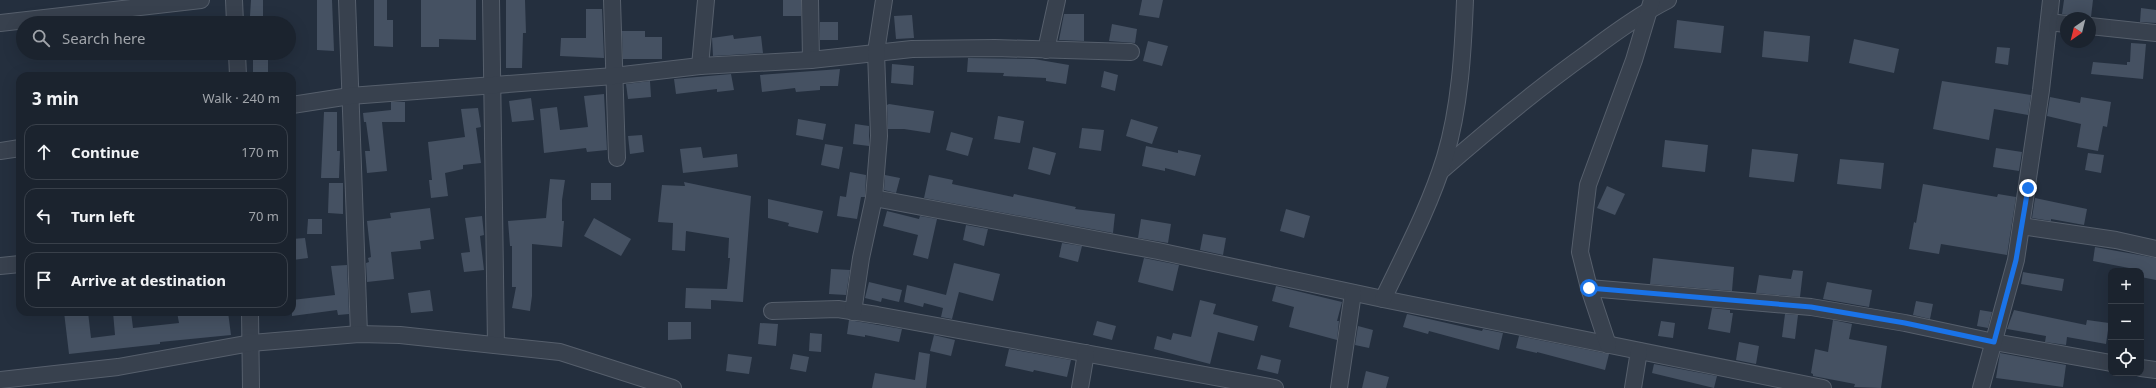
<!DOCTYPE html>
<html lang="en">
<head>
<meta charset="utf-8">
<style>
	:root { --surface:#1b232e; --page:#282f3a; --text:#f1f3f6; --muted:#a0a4aa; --line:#39404a }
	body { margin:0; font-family:"Noto Sans",sans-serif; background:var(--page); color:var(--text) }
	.controls { position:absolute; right:12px; bottom:12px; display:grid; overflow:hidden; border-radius:8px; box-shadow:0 4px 16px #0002 }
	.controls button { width:36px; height:36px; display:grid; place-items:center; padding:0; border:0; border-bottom:1px solid var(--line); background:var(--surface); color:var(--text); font:20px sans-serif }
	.compass { position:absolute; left:2060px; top:12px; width:36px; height:36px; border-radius:50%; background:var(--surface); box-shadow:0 4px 16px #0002; rotate:215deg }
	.stop { position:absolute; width:12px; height:12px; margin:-9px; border:3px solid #1a73e8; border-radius:50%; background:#fff }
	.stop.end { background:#1a73e8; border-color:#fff; box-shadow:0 1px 4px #0008 }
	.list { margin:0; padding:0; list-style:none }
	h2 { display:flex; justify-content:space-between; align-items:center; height:52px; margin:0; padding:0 16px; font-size:17px }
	h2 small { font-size:13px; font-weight:400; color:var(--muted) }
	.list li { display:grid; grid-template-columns:26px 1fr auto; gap:12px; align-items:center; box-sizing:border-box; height:56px; margin:0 8px 8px; padding:0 8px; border:1px solid var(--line); border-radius:12px }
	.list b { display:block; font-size:15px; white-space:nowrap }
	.list em { font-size:13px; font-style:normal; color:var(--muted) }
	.icon { flex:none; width:22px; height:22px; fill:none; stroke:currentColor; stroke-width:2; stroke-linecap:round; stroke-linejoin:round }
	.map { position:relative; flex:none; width:2156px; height:388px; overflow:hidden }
	.search { position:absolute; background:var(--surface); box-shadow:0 4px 16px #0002; left:16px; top:16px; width:280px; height:44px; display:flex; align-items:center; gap:10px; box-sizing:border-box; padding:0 14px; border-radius:22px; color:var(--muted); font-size:15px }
	.panel { position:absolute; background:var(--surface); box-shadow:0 4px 16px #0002; left:16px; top:72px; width:280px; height:244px; border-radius:12px }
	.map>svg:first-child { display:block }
</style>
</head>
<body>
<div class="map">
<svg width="2156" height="388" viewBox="0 0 2156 388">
	<rect width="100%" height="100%" fill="#242f3e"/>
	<g fill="#455162">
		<path d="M 251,0 L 263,0 L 263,16 L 250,16 Z"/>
		<path d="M 317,0 L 332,0 L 334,51 L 317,50 Z"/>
		<path d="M 374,0 L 387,0 L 387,20 L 393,20 L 393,47 L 374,46 Z"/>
		<path d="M 421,0 L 476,0 L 476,40 L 439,39 L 439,47 L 421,47 Z"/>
		<path d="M 506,0 L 525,0 L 526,33 L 523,33 L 522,68 L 506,68 Z"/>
		<rect x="783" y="0" width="18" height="16"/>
		<path d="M 1142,0 L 1163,0 L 1159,18 L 1139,15 Z"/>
		<path d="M 2064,0 L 2093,0 L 2091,17 L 2083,18 L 2062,14 Z"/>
		<path d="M 2141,8 L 2156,10 L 2156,23 L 2140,22 Z"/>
		<path d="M 586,9 L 602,9 L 604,58 L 560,56 L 561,38 L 586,38 Z"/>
		<path d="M 1064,14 L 1084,14 L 1084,41 L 1059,40 Z"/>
		<path d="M 912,15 L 914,38 L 896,39 L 894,16 Z"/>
		<path d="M 1677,20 L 1724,26 L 1721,53 L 1674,48 Z"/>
		<rect x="820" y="22" width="18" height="18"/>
		<path d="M 1112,24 L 1137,29 L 1135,43 L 1109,41 Z"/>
		<path d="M 622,31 L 645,31 L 645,37 L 662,37 L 662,59 L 623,59 Z"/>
		<path d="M 1764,31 L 1810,36 L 1808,62 L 1762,57 Z"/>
		<path d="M 733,35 L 734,39 L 761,36 L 763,53 L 713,56 L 712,38 Z"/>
		<path d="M 1854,39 L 1899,49 L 1894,73 L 1849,63 Z"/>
		<path d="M 1148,41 L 1168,46 L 1162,66 L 1143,61 Z"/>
		<path d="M 2131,43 L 2146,44 L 2143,79 L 2091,74 L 2093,62 L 2127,65 L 2127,62 L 2130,62 Z"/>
		<path d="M 1997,47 L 2010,48 L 2008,65 L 1995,63 Z"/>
		<rect x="253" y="53" width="15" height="23"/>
		<path d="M 968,58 L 1034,59 L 1069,65 L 1066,84 L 1046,81 L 1046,78 L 1003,76 L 1004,73 L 967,72 Z"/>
		<path d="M 892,64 L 914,66 L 913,85 L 891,83 Z"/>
		<path d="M 840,69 L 838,86 L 820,86 L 820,90 L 796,92 L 795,88 L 762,92 L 760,75 Z"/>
		<path d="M 1104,71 L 1118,75 L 1115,91 L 1101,87 Z"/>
		<path d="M 731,74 L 734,90 L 717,92 L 717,89 L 676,94 L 674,79 Z"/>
		<path d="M 650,81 L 651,97 L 628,99 L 626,84 Z"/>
		<path d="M 1942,81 L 2031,95 L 2028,115 L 1994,109 L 1989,140 L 1933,129 Z"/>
		<path d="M 604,94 L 607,150 L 587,152 L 586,148 L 544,153 L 540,109 L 557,107 L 560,130 L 588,127 L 584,96 Z"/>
		<path d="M 2050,97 L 2080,103 L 2081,97 L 2111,102 L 2107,127 L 2103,126 L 2098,151 L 2077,147 L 2081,124 L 2047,116 Z"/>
		<path d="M 531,98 L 534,120 L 512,122 L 509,101 Z"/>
		<path d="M 391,102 L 405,102 L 405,122 L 382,122 L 387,171 L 367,173 L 365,151 L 370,151 L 366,122 L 364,122 L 363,113 L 391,110 Z"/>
		<path d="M 889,104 L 934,111 L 930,133 L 904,129 L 888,129 L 887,105 Z"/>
		<path d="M 478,108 L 481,127 L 476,128 L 481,163 L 463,165 L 463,169 L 445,173 L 448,196 L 431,198 L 429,180 L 432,180 L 428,142 L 465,137 L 461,109 Z"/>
		<path d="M 324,112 L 337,112 L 337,151 L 340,151 L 339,178 L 321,178 Z"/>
		<path d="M 998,116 L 1024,121 L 1020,143 L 994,139 Z"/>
		<path d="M 798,119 L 826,124 L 823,140 L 796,135 Z"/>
		<path d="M 1131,119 L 1158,127 L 1152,144 L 1126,136 Z"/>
		<path d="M 855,124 L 869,126 L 869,146 L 853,144 Z"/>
		<path d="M 1082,128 L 1104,130 L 1101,151 L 1079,148 Z"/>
		<path d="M 951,132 L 973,138 L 968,156 L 946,150 Z"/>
		<path d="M 642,135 L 644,152 L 630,154 L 628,136 Z"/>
		<path d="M 1665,140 L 1708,145 L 1705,172 L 1662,167 Z"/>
		<path d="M 825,144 L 843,147 L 839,169 L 821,165 Z"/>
		<path d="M 1146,146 L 1178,153 L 1178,150 L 1201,155 L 1195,176 L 1165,168 L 1165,171 L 1142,166 Z"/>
		<path d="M 701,147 L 703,158 L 737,154 L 738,167 L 683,173 L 680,149 Z"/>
		<path d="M 1033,147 L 1056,153 L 1050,175 L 1028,169 Z"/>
		<path d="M 1996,148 L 2022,152 L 2019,171 L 1993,167 Z"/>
		<path d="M 1752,149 L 1798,154 L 1794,182 L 1749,177 Z"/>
		<path d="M 2088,153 L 2104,155 L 2101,173 L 2085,170 Z"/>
		<path d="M 1840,159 L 1884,163 L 1881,189 L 1837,184 Z"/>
		<path d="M 850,172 L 866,175 L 865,197 L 861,197 L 857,219 L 837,216 L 840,196 L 846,197 Z"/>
		<path d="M 885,175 L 900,178 L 896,193 L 884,190 Z"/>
		<path d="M 929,175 L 953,180 L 952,184 L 1013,197 L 1014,194 L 1076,207 L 1075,209 L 1115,214 L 1113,233 L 924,198 Z"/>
		<path d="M 550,179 L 565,180 L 562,200 L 562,221 L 564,221 L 562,247 L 532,244 L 532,296 L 530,311 L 512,308 L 516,287 L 512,287 L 512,246 L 510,246 L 508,221 L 546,218 Z"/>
		<path d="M 684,182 L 751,196 L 743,302 L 711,300 L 711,309 L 685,308 L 686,288 L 727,289 L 730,258 L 728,258 L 729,238 L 686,231 L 685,251 L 672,250 L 673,223 L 658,222 L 662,185 L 685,186 Z"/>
		<path d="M 329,183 L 343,183 L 343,214 L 328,213 Z"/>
		<rect x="591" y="183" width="20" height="17"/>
		<path d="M 1923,184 L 1997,197 L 1998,194 L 2016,197 L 2007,255 L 1941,244 L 1939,254 L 1909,249 L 1914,222 L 1916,223 Z"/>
		<path d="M 1607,186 L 1625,194 L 1615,215 L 1597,208 Z"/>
		<path d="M 2035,198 L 2087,209 L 2084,225 L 2051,219 L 2051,221 L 2032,218 Z"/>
		<path d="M 768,199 L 823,211 L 818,233 L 788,226 L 789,223 L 768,218 Z"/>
		<path d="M 430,208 L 434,239 L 420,241 L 421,249 L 391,252 L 394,279 L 367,282 L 366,263 L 369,262 L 368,258 L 371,257 L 367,221 L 391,218 L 390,213 Z"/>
		<path d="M 1286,209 L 1310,216 L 1304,238 L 1280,231 Z"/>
		<path d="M 887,211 L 919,219 L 920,216 L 937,219 L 928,259 L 913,255 L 918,235 L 883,226 Z"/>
		<path d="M 482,216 L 484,235 L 480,236 L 484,270 L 464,272 L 461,253 L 470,252 L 465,218 Z"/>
		<path d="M 594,218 L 631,239 L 621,256 L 584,236 Z"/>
		<path d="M 308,219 L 322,219 L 322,234 L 307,234 Z"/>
		<path d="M 1141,219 L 1171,224 L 1168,243 L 1138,238 Z"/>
		<path d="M 966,225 L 988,229 L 984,246 L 963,240 Z"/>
		<path d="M 1203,234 L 1226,238 L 1223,255 L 1200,250 Z"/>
		<path d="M 305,238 L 308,258 L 293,260 L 292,239 Z"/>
		<path d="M 1062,243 L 1082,246 L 1078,262 L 1059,257 Z"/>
		<path d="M 2095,247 L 2156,258 L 2156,280 L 2141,277 L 2141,271 L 2134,271 L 2134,269 L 2093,261 Z"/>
		<path d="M 1144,258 L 1179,265 L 1173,291 L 1138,282 Z"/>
		<path d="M 1653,258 L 1734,267 L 1732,291 L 1650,284 Z"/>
		<path d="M 954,263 L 1000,274 L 993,301 L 959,292 L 952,319 L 941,317 L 943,308 L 924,303 L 923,307 L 904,302 L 907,285 L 946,295 Z"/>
		<path d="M 347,265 L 349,314 L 338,315 L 337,310 L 292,316 L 292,300 L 335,295 L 331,266 Z"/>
		<path d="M 831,269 L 850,270 L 846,295 L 829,294 Z"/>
		<path d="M 1793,270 L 1803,271 L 1800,297 L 1756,293 L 1759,275 L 1791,279 Z"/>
		<path d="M 2023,272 L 2064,279 L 2062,291 L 2021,284 Z"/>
		<path d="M 869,282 L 902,290 L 899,302 L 882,298 L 881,302 L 865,298 Z"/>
		<path d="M 1827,282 L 1872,290 L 1869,307 L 1823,299 Z"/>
		<path d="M 1276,286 L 1342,302 L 1337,321 L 1339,321 L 1337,340 L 1289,327 L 1294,307 L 1272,301 Z"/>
		<path d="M 430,290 L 433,311 L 411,313 L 408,293 Z"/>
		<path d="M 1200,300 L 1216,304 L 1213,314 L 1258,326 L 1254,341 L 1218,332 L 1210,364 L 1154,349 L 1157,336 L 1171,340 L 1173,333 L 1191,337 Z"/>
		<path d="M 1916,301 L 1933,304 L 1930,319 L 1913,315 Z"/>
		<path d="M 1712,308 L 1730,310 L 1730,313 L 1733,313 L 1730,333 L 1708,329 Z"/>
		<path d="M 1980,310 L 1992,312 L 1988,328 L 1977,326 Z"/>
		<path d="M 2014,310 L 2086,325 L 2087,320 L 2109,323 L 2106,344 L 2067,337 L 2066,345 L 2045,342 L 2046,336 L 2007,329 Z"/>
		<path d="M 64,312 L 88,312 L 91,338 L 115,335 L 113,312 L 131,312 L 133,328 L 179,323 L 177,312 L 228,312 L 231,335 L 160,342 L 160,344 L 69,354 Z"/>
		<path d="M 1407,314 L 1482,331 L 1483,329 L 1503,333 L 1499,350 L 1429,331 L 1428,334 L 1403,327 Z"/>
		<path d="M 1785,314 L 1798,315 L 1795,339 L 1782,337 Z"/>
		<path d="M 849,320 L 902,329 L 899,342 L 865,335 L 865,337 L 847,334 Z"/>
		<path d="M 1833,320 L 1852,324 L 1849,339 L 1887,346 L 1881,388 L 1854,387 L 1855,384 L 1813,376 L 1813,374 L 1811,373 L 1815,349 L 1828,352 Z"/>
		<path d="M 1097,321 L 1116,326 L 1112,340 L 1093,335 Z"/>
		<path d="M 1661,321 L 1675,323 L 1673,338 L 1658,336 Z"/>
		<path d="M 668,322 L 691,322 L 691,339 L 668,340 Z"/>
		<path d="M 760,323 L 778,324 L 776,346 L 758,344 Z"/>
		<path d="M 1358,326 L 1373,330 L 1369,348 L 1355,345 Z"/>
		<path d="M 810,333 L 822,334 L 821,352 L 809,351 Z"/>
		<path d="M 934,335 L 955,340 L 951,356 L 930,351 Z"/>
		<path d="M 1519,336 L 1609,354 L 1605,370 L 1537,352 L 1537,353 L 1516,348 Z"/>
		<path d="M 1739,342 L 1759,346 L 1756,364 L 1736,360 Z"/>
		<path d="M 1009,349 L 1071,360 L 1067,377 L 1034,370 L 1033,372 L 1005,366 Z"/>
		<path d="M 919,352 L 930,354 L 926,388 L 872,388 L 875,373 L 915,380 Z"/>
		<path d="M 2000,353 L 2066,365 L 2063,387 L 1996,378 Z"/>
		<path d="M 728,354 L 752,357 L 749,374 L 726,371 Z"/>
		<path d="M 793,354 L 809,357 L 806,372 L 790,369 Z"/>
		<path d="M 1261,355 L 1281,360 L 1278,374 L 1257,369 Z"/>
		<path d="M 1654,364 L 1717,376 L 1714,388 L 1652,373 Z"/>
		<path d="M 1366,371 L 1389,377 L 1386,388 L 1362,388 Z"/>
	</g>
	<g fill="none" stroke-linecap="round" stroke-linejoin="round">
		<defs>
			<g id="minor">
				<path d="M 234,0 L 235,23"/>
				<path d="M 347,0 L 359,334"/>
				<path d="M 491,0 L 496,345"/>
				<path d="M 612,0 L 617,158"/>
				<path d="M 810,0 L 811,60"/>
				<path d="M 2049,22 L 2066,24"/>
				<path d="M 0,23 L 201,0"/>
				<path d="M 2090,26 L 2156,33"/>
				<path d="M 1046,50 L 1057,0"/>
				<path d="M 237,53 L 238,76"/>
				<path d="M 700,66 L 706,0"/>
				<path d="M 292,105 L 350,96 L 614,76 L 700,66 L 811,60 L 912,49 L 995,48 L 1131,52"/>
				<path d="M 0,151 L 20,148"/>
				<path d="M 1441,171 C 1489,129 1537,89 1589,52 C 1614,33 1640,14 1668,0"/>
				<path d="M 874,198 L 1158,251 L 1383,299 L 1823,388"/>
				<path d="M 2021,226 L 2116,240 L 2156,249"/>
				<path d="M 0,266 L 20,264"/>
				<path d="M 1589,288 L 1811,307 L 1905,323 L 1994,342 L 2111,363"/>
				<path d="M 1383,299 C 1405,253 1430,206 1445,157 C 1460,107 1463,52 1465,0"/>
				<path d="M 772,311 L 838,309 L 877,315 L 1275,388"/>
				<path d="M 250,312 L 251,388"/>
				<path d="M 853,312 L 861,258 L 874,198 L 879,136 L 876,52 L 884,0"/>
				<path d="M 1608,345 L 1589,288 L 1580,252 L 1588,185 L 1634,60 L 1652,0"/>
				<path d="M 2141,368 L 2156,370"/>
				<path d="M 0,380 L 118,367 L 251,343 L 359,334 L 400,335 L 560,352 L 673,388"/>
				<path d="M 1080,388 L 1086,353"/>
				<path d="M 1339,388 L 1353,293"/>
				<path d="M 1633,388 L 1639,351"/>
				<path d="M 1981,388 L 2016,260 L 2041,90 L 2051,0"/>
			</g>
		</defs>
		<use href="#minor" stroke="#565f6c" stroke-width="18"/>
		<use href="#minor" stroke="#38414e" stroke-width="16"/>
	</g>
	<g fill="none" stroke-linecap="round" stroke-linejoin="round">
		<path stroke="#1a73e8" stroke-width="5" d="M 1589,288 L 1811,307 L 1905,323 L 1994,342 L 2016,260 L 2028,188"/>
	</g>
</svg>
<div class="controls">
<button>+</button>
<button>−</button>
<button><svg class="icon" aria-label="locate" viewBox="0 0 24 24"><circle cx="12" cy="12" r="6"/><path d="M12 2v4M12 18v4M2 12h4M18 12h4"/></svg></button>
</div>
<svg class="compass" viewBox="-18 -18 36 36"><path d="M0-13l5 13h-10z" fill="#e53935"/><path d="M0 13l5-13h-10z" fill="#a0a4aa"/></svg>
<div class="stop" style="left:1589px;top:288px"></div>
<div class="stop end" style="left:2028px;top:188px"></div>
<div class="search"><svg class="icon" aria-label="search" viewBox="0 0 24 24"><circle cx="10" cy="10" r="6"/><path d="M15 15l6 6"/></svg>Search here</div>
<section class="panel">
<h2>3 min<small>Walk · 240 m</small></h2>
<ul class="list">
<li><svg class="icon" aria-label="ahead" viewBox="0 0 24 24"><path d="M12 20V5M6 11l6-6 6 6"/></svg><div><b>Continue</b></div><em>170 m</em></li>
<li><svg class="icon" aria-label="left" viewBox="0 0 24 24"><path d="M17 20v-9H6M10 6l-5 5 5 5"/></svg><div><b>Turn left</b></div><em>70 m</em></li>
<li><svg class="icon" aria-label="arrive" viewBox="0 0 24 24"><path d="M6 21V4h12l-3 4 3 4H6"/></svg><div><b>Arrive at destination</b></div></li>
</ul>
</section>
</div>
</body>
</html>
